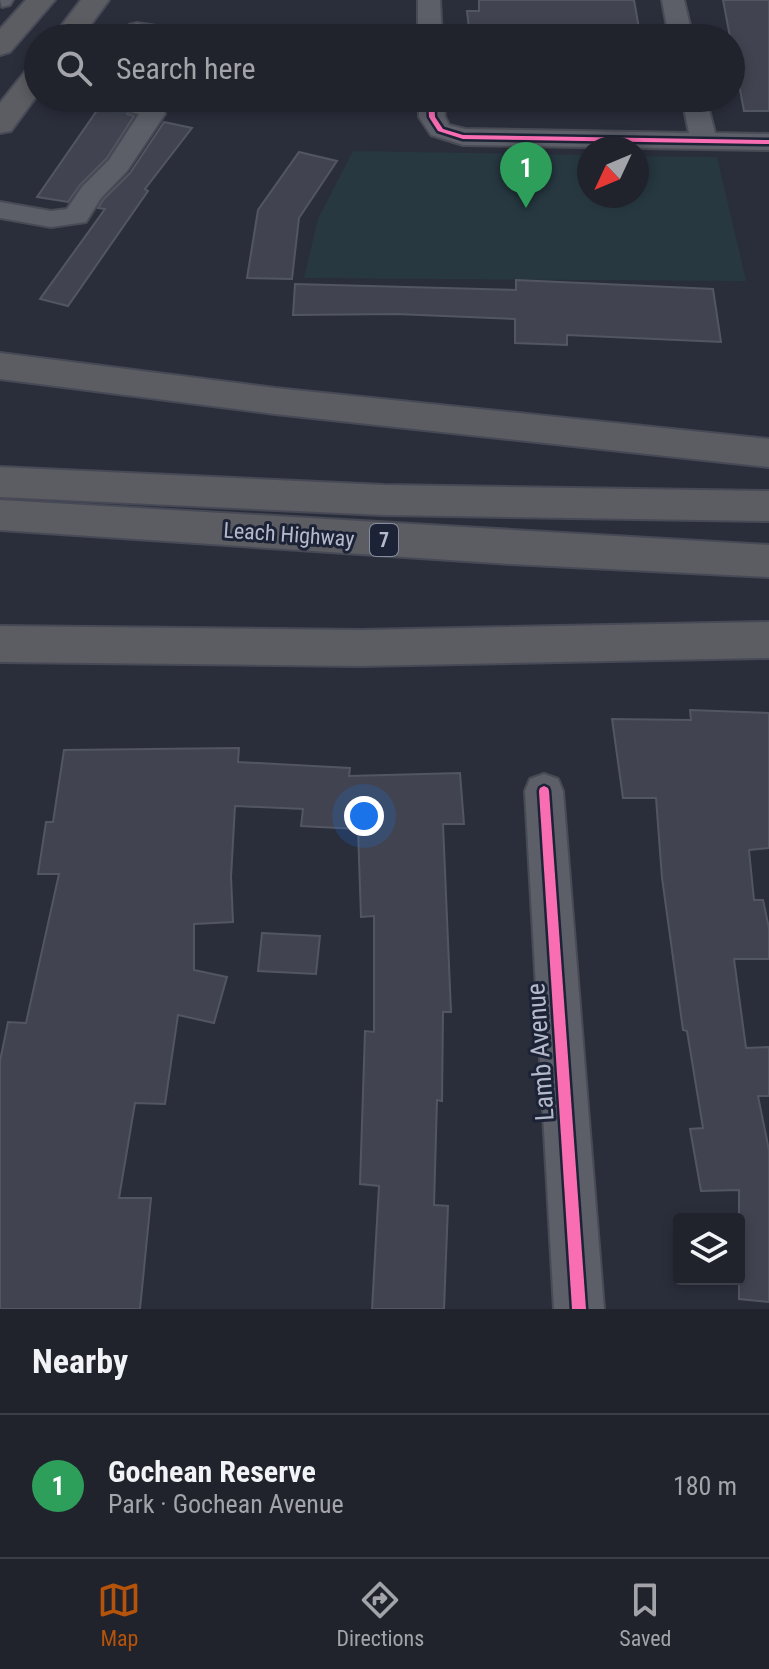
<!DOCTYPE html>
<html lang="en">
<head>
<meta charset="utf-8">
<style>
	:root { --surface:#20222c; --page:#2d2f38; --text:#f1f3f6; --muted:#a2a4a9; --line:#3d3f48; --accent:#b45309 }
	body { margin:0; font-family:"Roboto Condensed",sans-serif; background:var(--page); color:var(--text) }
	.controls { position:absolute; right:24px; bottom:24px; display:grid; overflow:hidden; border-radius:8px; box-shadow:0 4px 12px #0003 }
	.controls button { width:72px; height:72px; display:grid; place-items:center; padding:0; border:0; border-bottom:2px solid var(--line); background:var(--surface); color:var(--text); font:40px sans-serif }
	.compass { position:absolute; left:577px; top:136px; width:72px; height:72px; border-radius:50%; background:var(--surface); box-shadow:0 4px 12px #0003; rotate:226deg }
	.you { position:absolute; left:364px; top:816px; width:28px; height:28px; margin:-20px; border:6px solid #fff; border-radius:50%; background:#1a73e8; box-shadow:0 0 0 12px #1a73e833 }
	.badge { display:grid; place-items:center; width:52px; height:52px; border-radius:50%; background:var(--accent); color:#fff; font-size:26px; font-weight:700 }
	.pin { position:absolute; translate:-50% -66px; filter:drop-shadow(0 2px 4px #0008) }
	.pin::after { content:''; position:absolute; top:42px; width:28px; height:24px; background:inherit; clip-path:polygon(0 0,100% 0,50% 100%) }
	.list { margin:0; padding:0; list-style:none }
	h2 { display:flex; justify-content:space-between; align-items:center; height:104px; margin:0; padding:0 32px; font-size:34px }
	h2 small { font-size:26px; font-weight:400; color:var(--muted) }
	.list li { display:grid; grid-template-columns:52px 1fr auto; gap:24px; align-items:center; box-sizing:border-box; height:144px; padding:0 32px; border-top:2px solid var(--line) }
	.list b { display:block; font-size:30px; white-space:nowrap }
	.list p { margin:0; font-size:26px; white-space:nowrap; color:var(--muted) }
	.list em { font-size:26px; font-style:normal; color:var(--muted) }
	.icon { flex:none; width:44px; height:44px; fill:none; stroke:currentColor; stroke-width:2; stroke-linecap:round; stroke-linejoin:round }
	.map { position:relative; flex:none; width:769px; height:1309px; overflow:hidden }
	.search { position:absolute; background:var(--surface); box-shadow:0 4px 12px #0003; left:24px; right:24px; top:24px; height:88px; display:flex; align-items:center; gap:20px; box-sizing:border-box; padding:0 28px; border-radius:44px; color:var(--muted); font-size:30px }
	.sheet { height:248px; background:var(--surface) }
	nav { display:flex; justify-content:space-around; align-items:center; box-sizing:border-box; height:112px; border-top:2px solid var(--line); background:var(--surface); font-size:22px; color:var(--muted) }
	nav a { display:grid; justify-items:center; gap:4px }
	nav .on { color:var(--accent) }
	.map>svg:first-child { display:block }
</style>
</head>
<body>
<div class="map">
<svg width="769" height="1309" viewBox="0 0 769 1309">
	<rect width="100%" height="100%" fill="#2a2e3b"/>
	<path fill="#273841" d="M 353,151 L 589,155 L 589,196 L 637,196 L 637,156 L 717,157 L 746,281 L 304,278 L 318,219 Z"/>
	<g fill="#414450" stroke="#525662" stroke-width="2">
		<path d="M 479,0 L 634,0 L 639,28 L 542,26 L 538,27 L 540,38 L 470,38 L 467,11 L 479,11 Z"/>
		<path d="M 723,0 L 769,0 L 769,111 L 744,111 Z"/>
		<path d="M 116,98 L 123,98 L 119,103 L 122,112 L 134,116 L 107,158 L 80,185 L 68,202 L 37,197 L 98,109 L 112,108 Z"/>
		<path d="M 164,122 L 192,128 L 145,189 L 148,191 L 68,306 L 40,299 L 105,209 L 98,208 L 103,200 L 130,173 Z"/>
		<path d="M 299,152 L 337,161 L 299,218 L 292,279 L 247,278 L 258,210 Z"/>
		<path d="M 516,280 L 713,289 L 721,342 L 567,335 L 567,345 L 515,343 L 515,319 L 396,314 L 293,315 L 295,284 L 516,290 Z"/>
		<path d="M 690,710 L 769,713 L 769,848 L 749,850 L 754,900 L 763,900 L 769,928 L 769,959 L 734,959 L 746,1048 L 769,1047 L 769,1096 L 758,1096 L 769,1150 L 769,1302 L 739,1299 L 739,1190 L 701,1191 L 690,1129 L 703,1128 L 687,1031 L 683,1030 L 662,878 L 656,798 L 623,798 L 612,719 L 691,720 Z"/>
		<path d="M 239,748 L 238,762 L 350,768 L 349,776 L 460,773 L 464,824 L 443,824 L 451,1012 L 443,1012 L 442,1101 L 437,1100 L 434,1205 L 448,1206 L 444,1309 L 372,1309 L 379,1186 L 360,1184 L 365,1031 L 374,1032 L 374,916 L 361,917 L 358,829 L 301,826 L 303,809 L 235,806 L 231,877 L 233,922 L 194,924 L 194,970 L 227,977 L 214,1023 L 178,1015 L 165,1104 L 135,1103 L 119,1198 L 151,1198 L 140,1309 L 0,1309 L 0,1061 L 8,1022 L 26,1023 L 59,874 L 38,874 L 46,822 L 53,822 L 64,750 Z"/>
		<path d="M 262,933 L 320,936 L 316,974 L 258,971 Z"/>
	</g>
	<g fill="none" stroke-linecap="round" stroke-linejoin="round">
		<path stroke="#3f4351" stroke-width="26" stroke-dasharray="26 13" stroke-linecap="butt" d="M 102,100 L 134,105"/>
		<defs>
			<g id="minor">
				<path d="M 0,0 L 13,0 L 10,5 L 2,7 Z"/>
				<path d="M 418,0 L 440,0 L 442,38 L 418,38 Z"/>
				<path d="M 662,0 L 684,0 L 693,38 L 669,38 Z"/>
				<path d="M 137,23 L 188,31 L 196,33 L 200,38 L 112,38 L 129,25 Z"/>
				<path d="M 79,98 L 113,98 L 114,100 L 111,105 L 102,107 L 82,103 Z"/>
				<path d="M 136,98 L 161,105 L 165,114 L 127,171 L 101,198 L 86,222 L 51,227 L 0,218 L 0,202 L 51,211 L 67,209 L 82,187 L 109,160 L 139,114 L 125,110 L 122,105 L 125,100 Z"/>
				<path d="M 419,98 L 443,98 L 445,117 L 449,125 L 465,129 L 689,133 L 682,98 L 706,98 L 715,133 L 769,134 L 769,150 L 463,145 L 431,135 L 419,117 Z"/>
				<path d="M 544,774 L 558,779 L 563,791 L 604,1309 L 554,1309 L 525,791 L 530,779 Z"/>
			</g>
			<g id="highway">
				<path d="M 26,0 L 55,0 L 10,52 L 0,55 L 0,29 Z"/>
				<path d="M 81,0 L 109,0 L 81,38 L 52,38 Z"/>
				<path d="M 38,65 L 38,94 L 11,131 L 0,133 L 0,103 L 28,68 Z"/>
				<path d="M 0,353 L 275,388 L 769,439 L 769,467 L 275,414 L 0,379 Z"/>
				<path d="M 0,467 L 384,485 L 769,491 L 769,521 L 384,515 L 0,497 Z"/>
				<path d="M 0,500 L 769,545 L 769,577 L 511,564 L 0,530 Z"/>
				<path d="M 769,622 L 769,658 L 360,666 L 0,662 L 0,626 L 360,630 Z"/>
			</g>
		</defs>
		<use href="#minor" stroke="#484b54" stroke-width="4"/>
		<use href="#highway" stroke="#474a56" stroke-width="4"/>
		<use href="#minor" fill="#5c5e68" fill-rule="evenodd"/>
		<use href="#highway" fill="#5c5d62" fill-rule="evenodd"/>
		<defs>
			<g id="cycleway">
				<path d="M 428,98 L 434,98 L 435,117 L 443,129 L 463,135 L 769,140 L 769,144 L 463,139 L 438,131 L 429,117 Z"/>
				<path d="M 544,786 L 548,788 L 549,791 L 586,1309 L 572,1309 L 539,791 L 540,788 Z"/>
			</g>
		</defs>
		<use href="#cycleway" stroke="#1d2336" stroke-width="5"/>
		<use href="#cycleway" fill="#f96db3" fill-rule="evenodd"/>
	</g>
	<g text-anchor="middle" stroke-width="6" stroke-linejoin="round" paint-order="stroke">
		<rect fill="#1d2336" stroke="#878d9e" stroke-width="2" x="370" y="524" width="28" height="32" rx="6"/>
		<g font-size="20" font-weight="bold" fill="#b5bacb">
			<text x="384" y="547">7</text>
		</g>
		<g font-size="22" fill="#b5bacb" stroke="#1d2336">
			<text transform="translate(289 534) rotate(4)" y="8">Leach Highway</text>
		</g>
		<g font-size="26" fill="#b5bacb" stroke="#1d2336">
			<text transform="translate(540 1052) rotate(-94)" y="9">Lamb Avenue</text>
		</g>
	</g>
</svg>
<div class="controls">
<button><svg class="icon" aria-label="layers" viewBox="0 0 24 24"><path d="M12 4l9 5-9 5-9-5zM3 14l9 5 9-5"/></svg></button>
</div>
<svg class="compass" viewBox="-18 -18 36 36"><path d="M0-13l5 13h-10z" fill="#e53935"/><path d="M0 13l5-13h-10z" fill="#a2a4a9"/></svg>
<div class="you"></div>
<div class="pin badge" style="left:526px;top:208px;background:#2e9e5b">1</div>
<div class="search"><svg class="icon" aria-label="search" viewBox="0 0 24 24"><circle cx="10" cy="10" r="6"/><path d="M15 15l6 6"/></svg>Search here</div>
</div>
<section class="sheet">
<h2>Nearby<small></small></h2>
<ul class="list">
<li><span class="badge" style="background:#2e9e5b">1</span><div><b>Gochean Reserve</b><p>Park · Gochean Avenue</p></div><em>180 m</em></li>
</ul>
</section>
<nav>
<a class="on"><svg class="icon" aria-label="map" viewBox="0 0 24 24"><path d="M3 6l6-2 6 2 6-2v14l-6 2-6-2-6 2zM9 4v14M15 6v14"/></svg>Map</a>
<a><svg class="icon" aria-label="directions" viewBox="0 0 24 24"><path d="M12 3l9 9-9 9-9-9zM9 14v-3h6M13 9l2 2-2 2"/></svg>Directions</a>
<a><svg class="icon" aria-label="saved" viewBox="0 0 24 24"><path d="M7 4h10v16l-5-4-5 4z"/></svg>Saved</a>
</nav>
</body>
</html>
